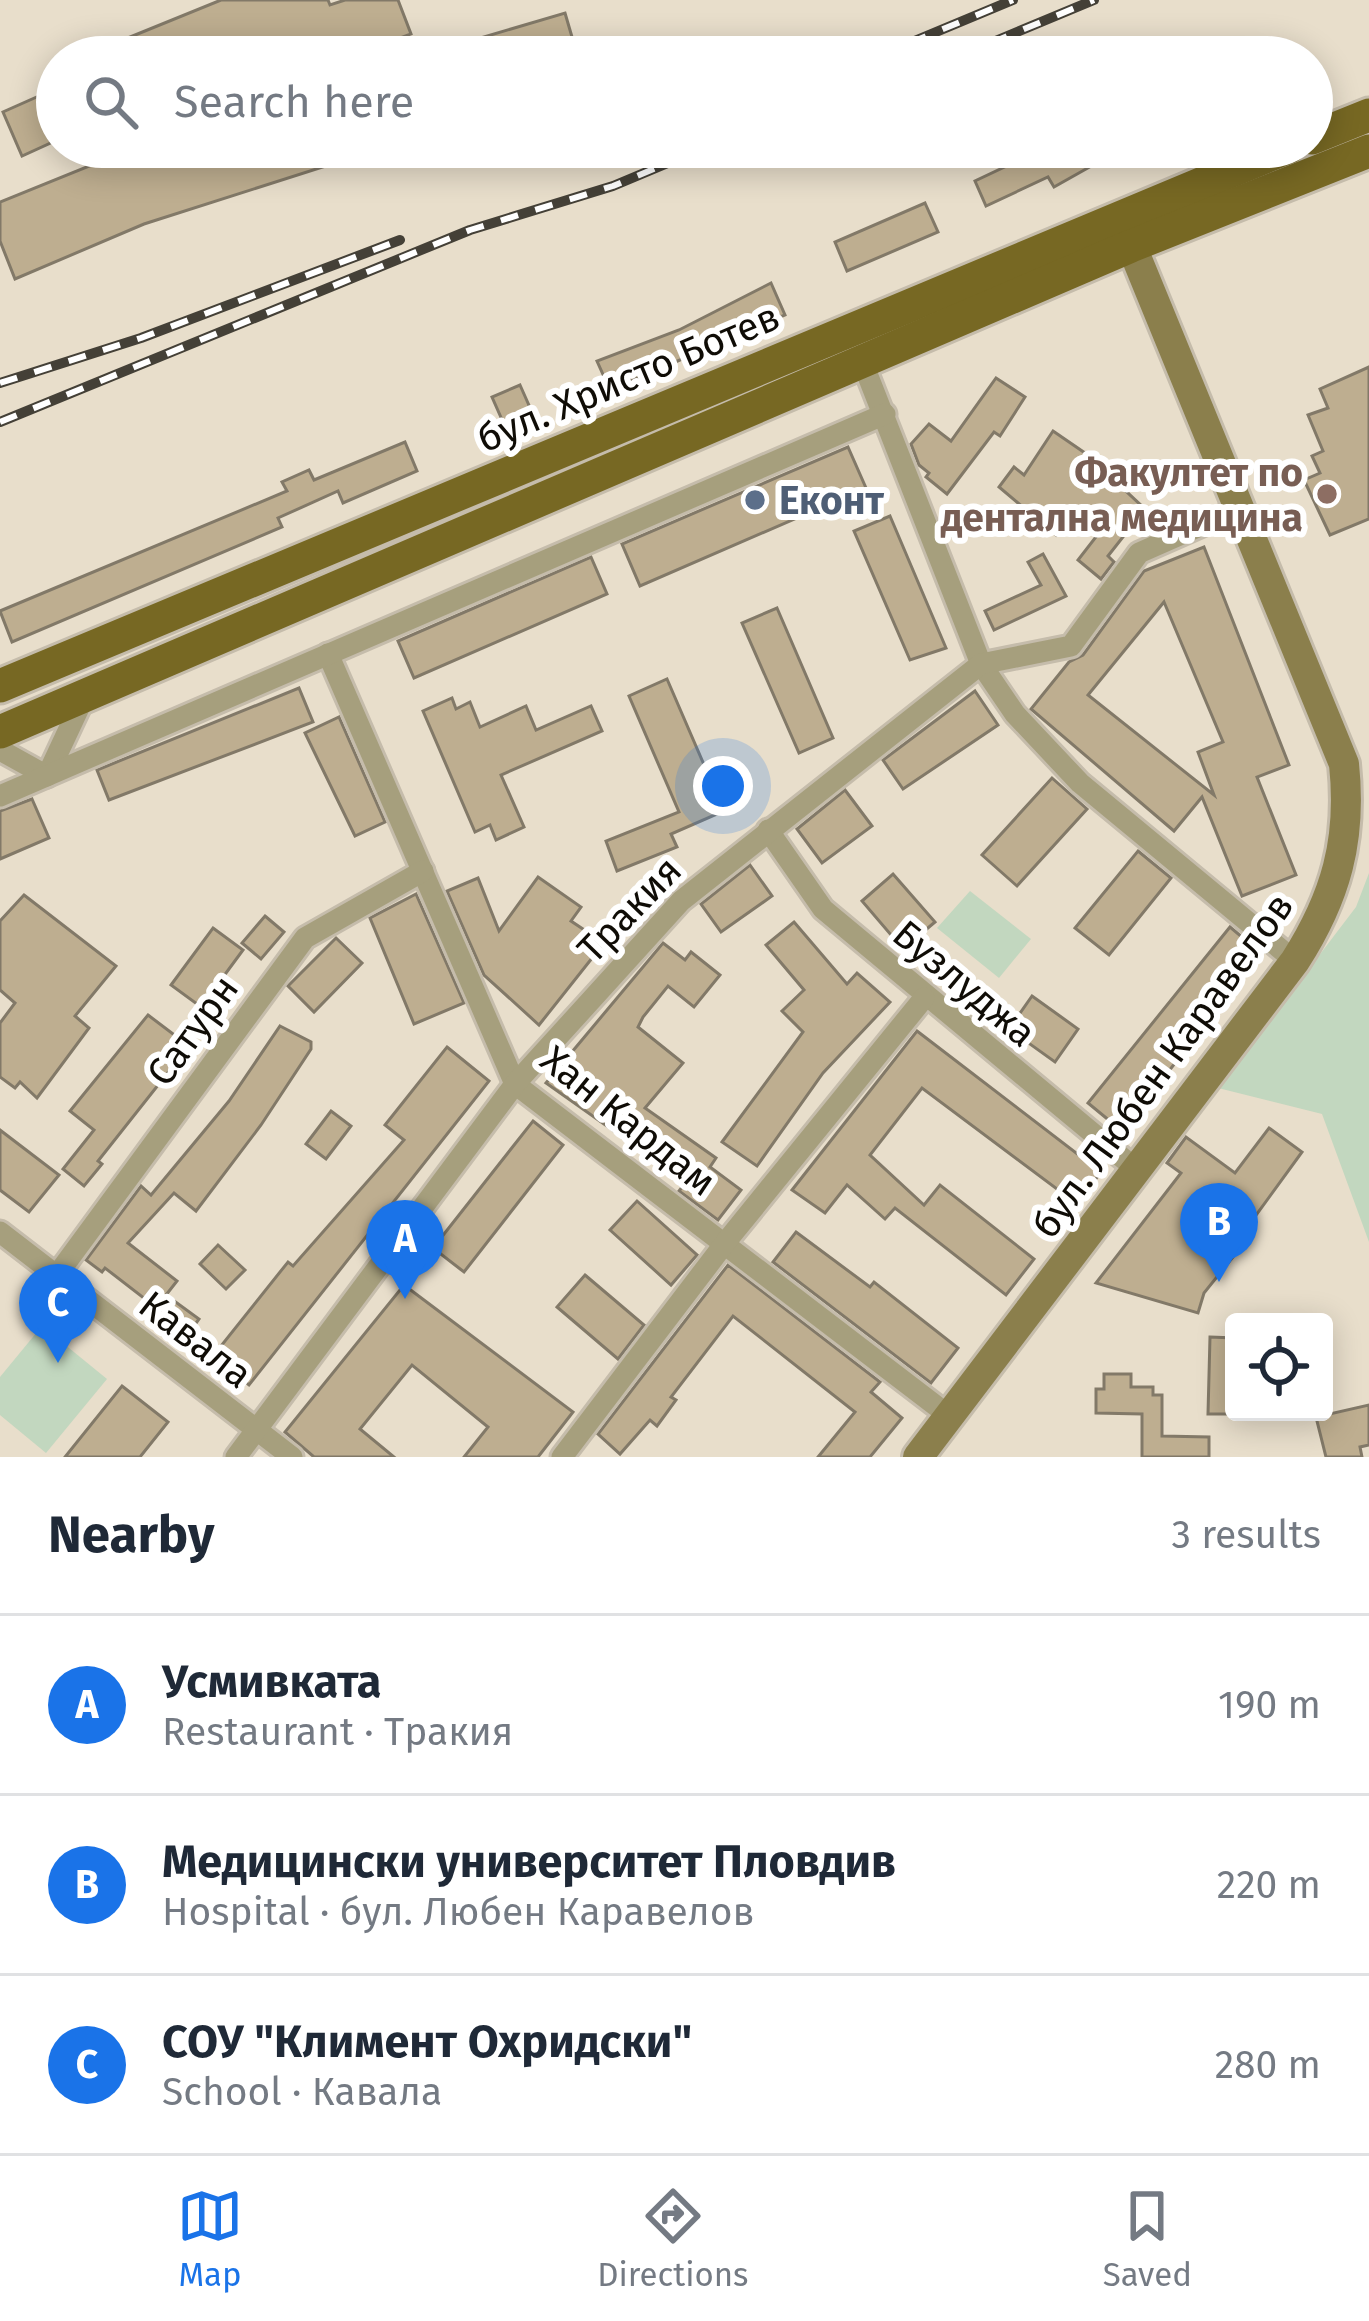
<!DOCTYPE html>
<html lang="en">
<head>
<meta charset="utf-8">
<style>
	:root { --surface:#fff; --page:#f6f6f7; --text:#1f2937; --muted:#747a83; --line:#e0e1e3; --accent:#1a73e8 }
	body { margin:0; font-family:"Fira Sans",sans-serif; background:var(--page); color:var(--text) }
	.controls { position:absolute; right:36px; bottom:36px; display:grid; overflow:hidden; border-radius:12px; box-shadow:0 6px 30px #0003 }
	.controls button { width:108px; height:108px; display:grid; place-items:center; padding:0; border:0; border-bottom:3px solid var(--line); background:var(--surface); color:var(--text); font:60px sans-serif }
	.you { position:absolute; left:723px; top:786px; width:42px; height:42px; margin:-30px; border:9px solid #fff; border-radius:50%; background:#1a73e8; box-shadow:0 0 0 18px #1a73e833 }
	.badge { display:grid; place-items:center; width:78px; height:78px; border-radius:50%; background:var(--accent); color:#fff; font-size:39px; font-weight:700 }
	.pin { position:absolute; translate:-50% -99px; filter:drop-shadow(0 3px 6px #0008) }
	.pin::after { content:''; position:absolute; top:63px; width:42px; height:36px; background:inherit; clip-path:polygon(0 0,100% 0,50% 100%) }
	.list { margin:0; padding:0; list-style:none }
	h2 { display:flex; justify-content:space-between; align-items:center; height:156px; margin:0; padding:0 48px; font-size:51px }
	h2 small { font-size:39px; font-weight:400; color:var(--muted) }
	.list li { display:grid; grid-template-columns:78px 1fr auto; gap:36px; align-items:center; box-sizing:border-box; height:180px; padding:0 48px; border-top:3px solid var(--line) }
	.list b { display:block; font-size:45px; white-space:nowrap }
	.list p { margin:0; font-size:39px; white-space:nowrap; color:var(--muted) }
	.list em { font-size:39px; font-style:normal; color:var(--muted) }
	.icon { flex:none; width:66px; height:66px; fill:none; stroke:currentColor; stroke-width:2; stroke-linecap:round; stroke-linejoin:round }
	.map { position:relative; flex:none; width:1369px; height:1457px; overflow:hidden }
	.search { position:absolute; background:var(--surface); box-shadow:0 6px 30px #0003; left:36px; right:36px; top:36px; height:132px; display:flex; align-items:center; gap:30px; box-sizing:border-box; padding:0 42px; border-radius:66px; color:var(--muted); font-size:45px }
	.sheet { height:696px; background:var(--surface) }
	nav { display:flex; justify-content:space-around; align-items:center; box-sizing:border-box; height:168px; border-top:3px solid var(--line); background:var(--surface); font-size:33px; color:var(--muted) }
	nav a { display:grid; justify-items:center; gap:6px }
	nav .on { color:var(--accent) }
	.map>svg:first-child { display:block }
</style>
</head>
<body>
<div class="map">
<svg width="1369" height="1457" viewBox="0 0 1369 1457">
	<rect width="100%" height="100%" fill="#e8decb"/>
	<g fill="#c2d7bf">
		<path d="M 1369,873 L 1369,1242 L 1322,1114 L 1218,1088 L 1356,907 Z"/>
		<path d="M 970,891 L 1031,939 L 999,978 L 937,928 Z"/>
		<path d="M 42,1326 L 107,1379 L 46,1453 L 0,1415 L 0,1377 Z"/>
	</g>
	<g fill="#beae90" stroke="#827968" stroke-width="3" fill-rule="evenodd">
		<path d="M 221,0 L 328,0 L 330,5 L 345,0 L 398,0 L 411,34 L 350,57 L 81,57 Z"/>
		<path d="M 565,13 L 577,54 L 483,57 L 477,39 Z"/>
		<path d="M 57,88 L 57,140 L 22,156 L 3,112 Z"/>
		<path d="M 136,147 L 373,147 L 373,151 L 144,224 L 15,279 L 0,241 L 0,202 Z"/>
		<path d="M 1031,147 L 1125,147 L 1054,187 L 1048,177 L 986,206 L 975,181 L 1034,153 Z"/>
		<path d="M 925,203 L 938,232 L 847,271 L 835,242 Z"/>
		<path d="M 771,283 L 785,315 L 610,390 L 597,361 L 679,330 Z"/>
		<path d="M 1369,367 L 1369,519 L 1330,535 L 1304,480 L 1320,473 L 1312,456 L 1323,451 L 1308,415 L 1328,408 L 1320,389 Z"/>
		<path d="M 996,378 L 1025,397 L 1000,436 L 994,432 L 947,494 L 926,477 L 929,473 L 919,465 L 911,444 L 929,424 L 951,441 Z"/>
		<path d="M 520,385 L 535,419 L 507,431 L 492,397 Z"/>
		<path d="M 1053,431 L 1085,453 L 1145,509 L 1108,556 L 1114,562 L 1101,579 L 1078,560 L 1099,533 L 1070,510 L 1056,535 L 999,487 L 1014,467 L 1024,475 Z"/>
		<path d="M 405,442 L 417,471 L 343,503 L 338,491 L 278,518 L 282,527 L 12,642 L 0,611 L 287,491 L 282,482 L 309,470 L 314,480 Z"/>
		<path d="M 848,447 L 866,488 L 640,586 L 622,544 Z"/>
		<path d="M 890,516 L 946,648 L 910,660 L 854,531 Z"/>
		<path d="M 1204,547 L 1289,765 L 1257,777 L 1296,875 L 1242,896 L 1202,797 L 1174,831 L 1031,709 L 1069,662 L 1083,655 L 1144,571 ZM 1164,602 L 1223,742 L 1198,752 L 1214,795 L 1088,695 Z"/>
		<path d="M 1043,554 L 1066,596 L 994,630 L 985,611 L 1041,585 L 1028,562 Z"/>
		<path d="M 591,557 L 607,594 L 414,678 L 398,641 Z"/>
		<path d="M 777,608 L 833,738 L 799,753 L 742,623 Z"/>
		<path d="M 667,679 L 724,811 L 671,834 L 677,847 L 617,871 L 606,841 L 679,812 L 629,696 Z"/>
		<path d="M 299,688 L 313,722 L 109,800 L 97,770 Z"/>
		<path d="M 975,691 L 998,725 L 903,789 L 883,760 Z"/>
		<path d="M 452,698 L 456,709 L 470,702 L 480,727 L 526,706 L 536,730 L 591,706 L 602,731 L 501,775 L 524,827 L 496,840 L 490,825 L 475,832 L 423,711 Z"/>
		<path d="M 339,717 L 385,822 L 355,836 L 305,733 Z"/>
		<path d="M 1052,778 L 1087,809 L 1017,886 L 982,855 Z"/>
		<path d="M 845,790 L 872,826 L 822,863 L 797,829 Z"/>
		<path d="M 32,799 L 49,838 L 0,859 L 0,811 Z"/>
		<path d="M 1138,851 L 1171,878 L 1109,955 L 1075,928 Z"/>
		<path d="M 750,865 L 772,896 L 721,932 L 701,904 Z"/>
		<path d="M 893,874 L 935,922 L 903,949 L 862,901 Z"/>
		<path d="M 538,877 L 581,907 L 571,921 L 604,943 L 539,1025 L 484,975 L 447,891 L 478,878 L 499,931 Z"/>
		<path d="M 416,894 L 464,1003 L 414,1024 L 370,918 Z"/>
		<path d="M 24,895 L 116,966 L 75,1016 L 89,1028 L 37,1098 L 20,1082 L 15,1088 L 0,1077 L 0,1023 L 15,1003 L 0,990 L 0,921 Z"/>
		<path d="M 265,916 L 284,932 L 261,959 L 242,943 Z"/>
		<path d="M 794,922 L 847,984 L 857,973 L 890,1002 L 823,1073 L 757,1166 L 722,1142 L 803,1032 L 782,1011 L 804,990 L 766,945 Z"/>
		<path d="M 1230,927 L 1261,953 L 1122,1131 L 1088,1103 Z"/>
		<path d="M 213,928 L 243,950 L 201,1007 L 171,985 Z"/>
		<path d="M 336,938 L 362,963 L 314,1012 L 288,986 Z"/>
		<path d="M 663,943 L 685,960 L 691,952 L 720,975 L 694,1007 L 668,986 L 643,1017 L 638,1027 L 683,1063 L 645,1108 L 716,1158 L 710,1167 L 741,1190 L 718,1220 L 679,1191 L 686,1182 L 546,1083 Z"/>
		<path d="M 1032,996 L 1078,1029 L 1055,1062 L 1009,1029 Z"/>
		<path d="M 148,1015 L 189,1046 L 98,1161 L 102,1164 L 84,1186 L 63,1169 L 94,1130 L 70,1111 Z"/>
		<path d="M 280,1026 L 311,1042 L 311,1049 L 261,1125 L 196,1211 L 174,1193 L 128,1243 L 177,1281 L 166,1295 L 199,1319 L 181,1344 L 154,1324 L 162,1312 L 105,1268 L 102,1272 L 86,1260 L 141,1186 L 151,1195 L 229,1101 Z"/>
		<path d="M 917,1031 L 1101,1172 L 1077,1204 L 922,1088 L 870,1155 L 924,1205 L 940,1185 L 1034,1259 L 1006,1295 L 895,1208 L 885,1219 L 847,1185 L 825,1213 L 792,1190 Z"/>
		<path d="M 447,1047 L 489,1081 L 249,1385 L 213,1356 L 288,1262 L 293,1266 L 404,1140 L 385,1125 Z"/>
		<path d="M 331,1111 L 351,1126 L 326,1159 L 306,1144 Z"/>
		<path d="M 533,1121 L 563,1145 L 464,1272 L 433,1248 Z"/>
		<path d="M 1269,1128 L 1302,1152 L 1243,1233 L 1249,1237 L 1204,1293 L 1198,1313 L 1096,1283 L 1181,1173 L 1167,1163 L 1186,1137 L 1235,1173 Z"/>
		<path d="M 0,1130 L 59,1175 L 29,1212 L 0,1190 Z"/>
		<path d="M 637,1201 L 697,1255 L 671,1285 L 610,1230 Z"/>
		<path d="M 796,1232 L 870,1287 L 874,1282 L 958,1348 L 931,1383 L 773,1262 Z"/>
		<path d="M 218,1245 L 245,1270 L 226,1289 L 200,1264 Z"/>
		<path d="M 728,1265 L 880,1382 L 871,1392 L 902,1418 L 870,1457 L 818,1457 L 855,1412 L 733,1316 L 671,1397 L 676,1400 L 657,1426 L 650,1420 L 620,1454 L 598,1434 Z"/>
		<path d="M 585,1275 L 644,1325 L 618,1359 L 557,1307 Z"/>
		<path d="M 404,1285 L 573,1412 L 538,1457 L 464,1457 L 488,1427 L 412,1365 L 360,1429 L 394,1457 L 314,1457 L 285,1432 Z"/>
		<path d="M 1210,1337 L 1234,1338 L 1234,1414 L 1208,1414 Z"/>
		<path d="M 1104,1374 L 1131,1374 L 1131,1387 L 1153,1387 L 1153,1395 L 1162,1395 L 1162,1436 L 1209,1437 L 1209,1457 L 1142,1457 L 1142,1414 L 1096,1413 L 1096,1389 L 1104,1389 Z"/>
		<path d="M 122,1386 L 168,1422 L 140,1457 L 65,1457 Z"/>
		<path d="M 1369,1405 L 1369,1445 L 1360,1447 L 1362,1457 L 1326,1457 L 1316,1417 Z"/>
	</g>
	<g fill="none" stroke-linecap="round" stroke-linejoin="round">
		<defs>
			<g id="street">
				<path d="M 862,361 L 981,664 L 1015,714 L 1080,783 L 1295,961"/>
				<path d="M 328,654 L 515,1084 L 948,1415"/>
				<path d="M 0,750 L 47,776 L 84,697"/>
				<path d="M 0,796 L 885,414"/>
				<path d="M 768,830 L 823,909 L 1137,1170"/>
				<path d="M 0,1232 L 292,1457"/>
				<path d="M 57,1275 L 305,938 L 423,871"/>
				<path d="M 236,1457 L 515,1084 L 681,901 L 981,664 L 1071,646 L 1139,553 L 1241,508"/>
				<path d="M 562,1457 L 725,1243 L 924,998"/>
			</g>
			<path id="secondary" d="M 918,1457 L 1295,961 C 1336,897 1352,840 1344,764 L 1123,225"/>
			<g id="primary">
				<path d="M 1312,138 L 1369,115"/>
				<path d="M 0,686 L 1289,147"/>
				<path d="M 0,732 L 1131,246 L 1369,151"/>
			</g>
		</defs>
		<use href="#street" stroke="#c5bcab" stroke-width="27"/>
		<use href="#secondary" stroke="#c5bcab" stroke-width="36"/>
		<use href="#primary" stroke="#c5bcab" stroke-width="39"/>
		<use href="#street" stroke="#a69f7d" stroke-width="21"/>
		<use href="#secondary" stroke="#8b7f4c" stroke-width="30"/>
		<use href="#primary" stroke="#776823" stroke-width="33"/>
		<defs>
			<g id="rail">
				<path d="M 876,57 L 1013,0"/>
				<path d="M 957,57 L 1094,0"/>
				<path d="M 0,383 L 141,338 L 400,240"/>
				<path d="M 0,422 L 470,230 L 613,186 L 706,147"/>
			</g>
		</defs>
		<use href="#rail" stroke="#444037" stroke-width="10"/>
		<use href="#rail" stroke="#fff" stroke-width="6" stroke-dasharray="18" stroke-linecap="butt"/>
	</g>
	<circle fill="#8d6e63" stroke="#fff" stroke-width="4.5" cx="1327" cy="494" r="12"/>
	<circle fill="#5c6f8a" stroke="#fff" stroke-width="4.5" cx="755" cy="500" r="12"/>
	<g text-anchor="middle" stroke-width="12" stroke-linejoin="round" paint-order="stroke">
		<g font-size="39" fill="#0f0c06" stroke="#fff">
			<text transform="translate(628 377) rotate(-23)" y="14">бул. Христо Ботев</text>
			<text transform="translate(629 909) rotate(-46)" y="14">Тракия</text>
			<text transform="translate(965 983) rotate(40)" y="14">Бузлуджа</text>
			<text transform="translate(192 1030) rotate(-54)" y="14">Сатурн</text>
			<text transform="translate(1162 1065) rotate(-54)" y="14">бул. Любен Каравелов</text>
			<text transform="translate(629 1120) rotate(39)" y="14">Хан Кардам</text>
			<text transform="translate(196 1339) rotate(38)" y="14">Кавала</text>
		</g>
		<g font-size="39" font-weight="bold" fill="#785e54" stroke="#fff" text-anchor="end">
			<text x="1303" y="486">Факултет по<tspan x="1303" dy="45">дентална медицина</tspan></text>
		</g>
		<g font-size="39" font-weight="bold" fill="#4e5e75" stroke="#fff" text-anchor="start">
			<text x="779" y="514">Еконт</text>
		</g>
	</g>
</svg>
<div class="controls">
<button><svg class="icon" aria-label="locate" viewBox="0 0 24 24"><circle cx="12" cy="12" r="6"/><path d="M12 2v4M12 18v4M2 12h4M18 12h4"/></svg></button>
</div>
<div class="you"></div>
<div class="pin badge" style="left:405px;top:1299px">A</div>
<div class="pin badge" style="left:1219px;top:1282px">B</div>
<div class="pin badge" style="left:58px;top:1363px">C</div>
<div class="search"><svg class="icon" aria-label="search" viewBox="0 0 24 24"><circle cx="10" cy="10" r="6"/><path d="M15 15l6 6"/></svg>Search here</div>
</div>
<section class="sheet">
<h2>Nearby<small>3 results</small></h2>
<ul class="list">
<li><span class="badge">A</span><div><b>Усмивката</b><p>Restaurant · Тракия</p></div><em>190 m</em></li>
<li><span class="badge">B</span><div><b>Медицински университет Пловдив</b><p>Hospital · бул. Любен Каравелов</p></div><em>220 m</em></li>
<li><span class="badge">C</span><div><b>СОУ &quot;Климент Охридски&quot;</b><p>School · Кавала</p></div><em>280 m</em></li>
</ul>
</section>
<nav>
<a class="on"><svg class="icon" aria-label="map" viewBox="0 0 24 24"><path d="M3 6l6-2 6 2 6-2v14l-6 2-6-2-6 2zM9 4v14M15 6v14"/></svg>Map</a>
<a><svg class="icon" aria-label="directions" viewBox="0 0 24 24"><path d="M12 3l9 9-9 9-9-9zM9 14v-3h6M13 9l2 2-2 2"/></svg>Directions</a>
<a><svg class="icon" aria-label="saved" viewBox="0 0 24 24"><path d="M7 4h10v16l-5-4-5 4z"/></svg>Saved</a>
</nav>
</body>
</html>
